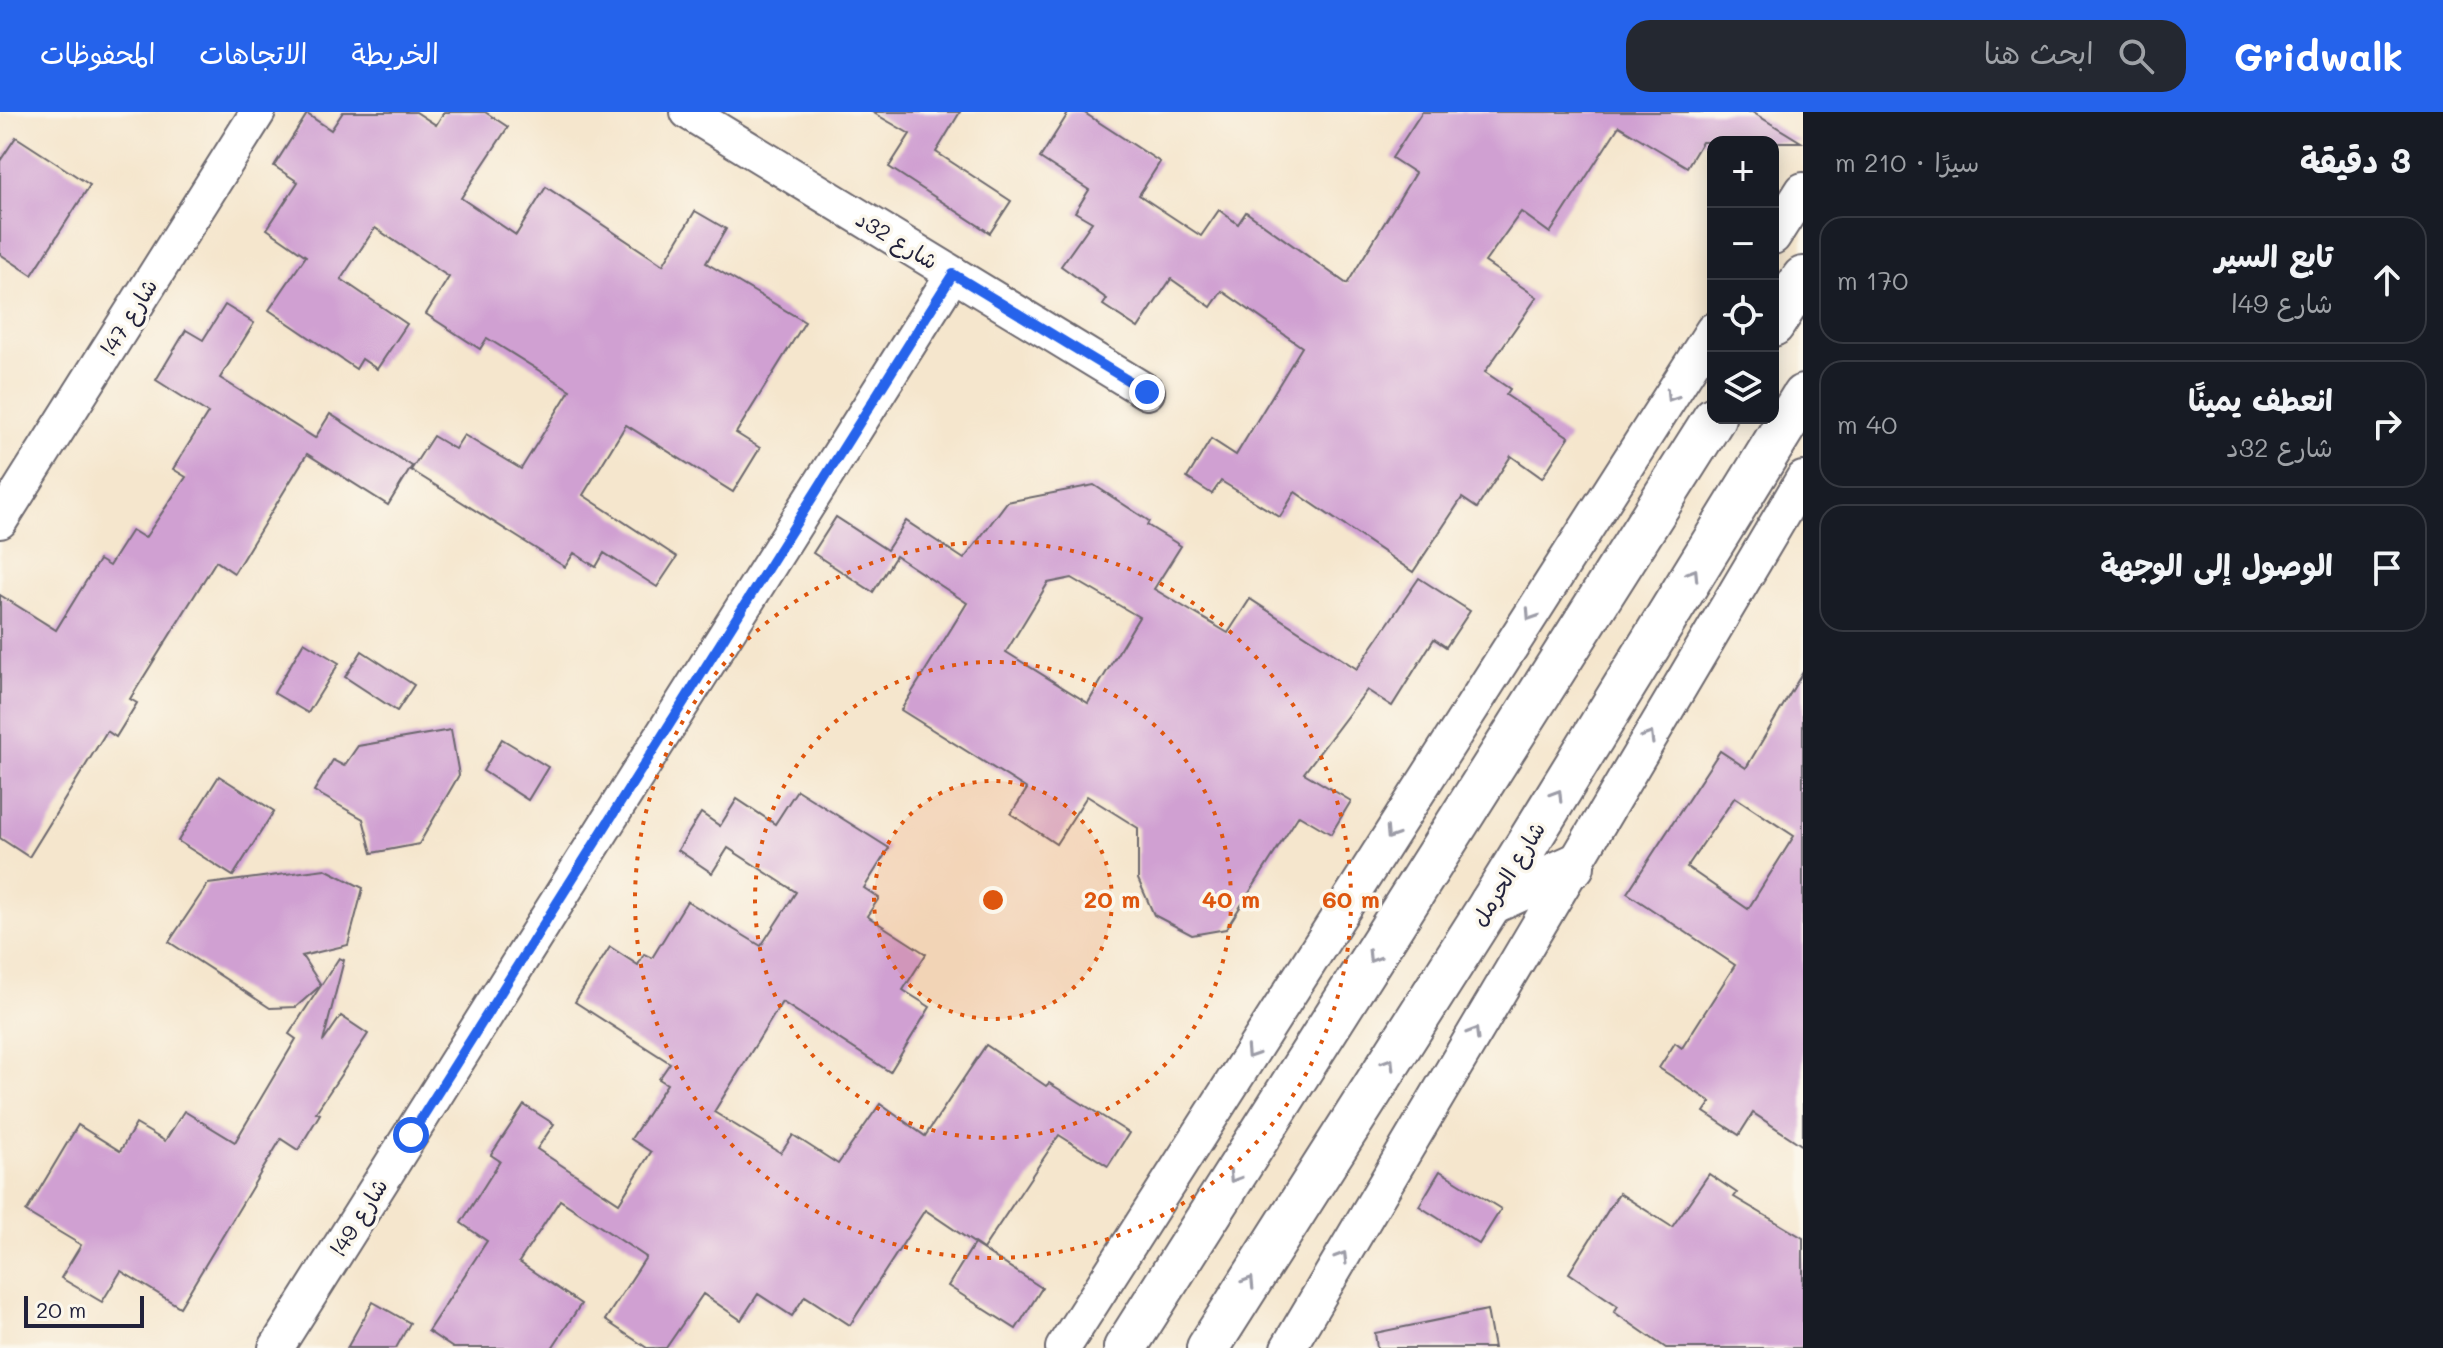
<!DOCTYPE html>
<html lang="ar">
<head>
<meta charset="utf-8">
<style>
	:root { --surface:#171b24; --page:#242831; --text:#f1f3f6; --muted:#9ea1a6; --line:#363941; --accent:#2563eb }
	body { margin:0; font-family:Mali,"Playpen Sans Arabic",sans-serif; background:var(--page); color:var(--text); direction:rtl }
	.controls { position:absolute; right:24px; top:24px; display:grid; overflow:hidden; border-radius:16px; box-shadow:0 4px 20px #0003 }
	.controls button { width:72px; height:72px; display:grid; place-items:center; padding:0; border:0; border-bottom:2px solid var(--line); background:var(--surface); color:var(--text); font:40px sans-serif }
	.scale { position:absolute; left:24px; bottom:20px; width:120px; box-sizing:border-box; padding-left:8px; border:4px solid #22223b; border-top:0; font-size:22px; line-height:28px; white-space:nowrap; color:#22223b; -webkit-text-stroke:6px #fbf7ec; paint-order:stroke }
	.stop { position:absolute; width:24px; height:24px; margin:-18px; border:6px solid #2563eb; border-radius:50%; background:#fff }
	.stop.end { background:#2563eb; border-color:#fff; box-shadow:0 2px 8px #0008 }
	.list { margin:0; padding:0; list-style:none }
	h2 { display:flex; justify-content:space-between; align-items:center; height:104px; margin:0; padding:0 32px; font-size:34px }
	h2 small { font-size:26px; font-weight:400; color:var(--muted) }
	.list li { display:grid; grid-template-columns:52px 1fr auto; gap:24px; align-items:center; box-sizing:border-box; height:128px; margin:0 16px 16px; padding:0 16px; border:2px solid var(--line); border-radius:24px }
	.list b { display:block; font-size:30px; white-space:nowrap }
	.list p { margin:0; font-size:26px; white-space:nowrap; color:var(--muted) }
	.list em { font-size:26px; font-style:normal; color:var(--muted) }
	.icon { flex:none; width:44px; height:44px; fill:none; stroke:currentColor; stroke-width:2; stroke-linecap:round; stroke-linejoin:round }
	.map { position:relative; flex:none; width:1803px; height:1236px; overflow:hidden; direction:ltr }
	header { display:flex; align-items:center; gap:48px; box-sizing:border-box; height:112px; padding:0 40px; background:var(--accent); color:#fff }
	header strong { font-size:38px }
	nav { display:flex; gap:44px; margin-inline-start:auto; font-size:28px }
	.search { width:560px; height:72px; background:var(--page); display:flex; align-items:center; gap:20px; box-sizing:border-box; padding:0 28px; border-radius:24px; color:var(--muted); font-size:30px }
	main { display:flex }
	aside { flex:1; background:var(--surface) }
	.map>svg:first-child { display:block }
</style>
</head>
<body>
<header>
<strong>Gridwalk</strong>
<div class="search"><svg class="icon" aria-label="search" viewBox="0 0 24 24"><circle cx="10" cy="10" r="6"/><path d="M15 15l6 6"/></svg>ابحث هنا</div>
<nav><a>الخريطة</a><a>الاتجاهات</a><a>المحفوظات</a></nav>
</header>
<main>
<aside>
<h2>3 دقيقة<small>سيرًا · 210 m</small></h2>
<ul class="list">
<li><svg class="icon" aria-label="ahead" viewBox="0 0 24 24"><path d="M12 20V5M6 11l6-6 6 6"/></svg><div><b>تابع السير</b><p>شارع 49ا</p></div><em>170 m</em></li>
<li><svg class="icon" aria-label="right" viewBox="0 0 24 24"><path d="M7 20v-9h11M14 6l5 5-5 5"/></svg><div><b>انعطف يمينًا</b><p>شارع 32د</p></div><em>40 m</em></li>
<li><svg class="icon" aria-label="arrive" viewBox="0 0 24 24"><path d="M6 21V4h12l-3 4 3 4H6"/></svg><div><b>الوصول إلى الوجهة</b></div></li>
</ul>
</aside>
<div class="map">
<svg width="1803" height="1236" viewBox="0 0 1803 1236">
	<rect width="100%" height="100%" fill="#fbf7ec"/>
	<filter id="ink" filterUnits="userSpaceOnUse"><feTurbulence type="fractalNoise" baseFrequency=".0125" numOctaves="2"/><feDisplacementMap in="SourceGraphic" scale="16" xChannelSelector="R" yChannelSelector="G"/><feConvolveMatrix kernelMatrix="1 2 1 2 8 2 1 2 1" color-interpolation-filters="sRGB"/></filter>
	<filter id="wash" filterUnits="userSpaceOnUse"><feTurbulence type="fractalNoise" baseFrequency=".006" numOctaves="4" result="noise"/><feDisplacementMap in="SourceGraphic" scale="32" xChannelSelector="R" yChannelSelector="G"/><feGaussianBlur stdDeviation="1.8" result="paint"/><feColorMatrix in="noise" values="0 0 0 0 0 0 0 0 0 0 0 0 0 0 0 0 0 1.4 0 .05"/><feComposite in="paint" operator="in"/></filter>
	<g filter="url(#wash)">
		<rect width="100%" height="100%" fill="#f5e6cd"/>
		<g id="blocks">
			<g fill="#d0a0d2" fill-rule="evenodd">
				<path d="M 343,0 L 416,0 L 436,13 L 444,0 L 485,0 L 508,15 L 461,86 L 516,123 L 546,75 L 663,153 L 695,99 L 726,117 L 706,151 L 805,210 L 736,321 L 760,336 L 733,380 L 626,313 L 583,383 L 677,445 L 657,475 L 604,441 L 596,455 L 574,441 L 565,455 L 411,358 L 433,324 L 455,337 L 464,323 L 521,357 L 570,278 L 487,226 L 480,237 L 426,202 L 449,165 L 375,116 L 341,167 L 407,212 L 377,257 L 362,247 L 356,257 L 269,198 L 306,144 L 267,117 L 298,70 L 274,54 L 307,2 L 331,18 Z"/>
				<path d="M 872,0 L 960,0 L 936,40 L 1011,89 L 990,121 L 889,55 L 910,22 Z"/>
				<path d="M 1069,0 L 1083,0 L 1160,50 L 1139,83 L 1201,124 L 1219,98 L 1238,112 L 1246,100 L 1347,172 L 1415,61 L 1392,46 L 1422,0 L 1752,0 L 1801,30 L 1702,30 L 1687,55 L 1619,14 L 1550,121 L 1521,100 L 1485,150 L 1537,185 L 1485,260 L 1510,277 L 1506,283 L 1569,325 L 1542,366 L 1511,344 L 1477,396 L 1462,386 L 1413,460 L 1295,380 L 1280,405 L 1221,369 L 1212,382 L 1187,366 L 1211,327 L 1236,343 L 1302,235 L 1222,179 L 1211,195 L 1171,167 L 1138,216 L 1103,193 L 1107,187 L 1061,154 L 1092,110 L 1075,100 L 1089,78 L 1040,46 Z"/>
				<path d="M 16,25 L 90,73 L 32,163 L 0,142 L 0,49 Z"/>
				<path d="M 225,193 L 254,211 L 220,266 L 315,326 L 330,302 L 412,354 L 388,393 L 307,342 L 234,461 L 216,449 L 130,587 L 137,591 L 116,625 L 107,619 L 29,745 L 0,726 L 0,483 L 56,518 L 99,448 L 109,454 L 132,418 L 145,426 L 186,365 L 173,357 L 208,301 L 156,268 L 186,218 L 203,228 Z"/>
				<path d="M 1094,373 L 1149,409 L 1147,413 L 1181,434 L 1154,477 L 1228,521 L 1250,487 L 1357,557 L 1419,466 L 1470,499 L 1446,535 L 1434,527 L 1392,594 L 1367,578 L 1304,661 L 1351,689 L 1331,722 L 1299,703 L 1226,817 L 1192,823 L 1154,803 L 1138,767 L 1138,716 L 1087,684 L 1056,732 L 1011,702 L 1027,677 L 901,598 L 967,491 L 896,444 L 873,480 L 813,441 L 836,405 L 887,438 L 906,409 L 964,447 L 1007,390 ZM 1072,466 L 1139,505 L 1088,591 L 1006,540 L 1048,471 Z"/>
				<path d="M 304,530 L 339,551 L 308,601 L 274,581 Z"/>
				<path d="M 362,539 L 414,573 L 397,599 L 345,565 Z"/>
				<path d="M 1803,560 L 1803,1034 L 1753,1001 L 1739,1023 L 1704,1000 L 1711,990 L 1659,956 L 1675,931 L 1682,936 L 1735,853 L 1627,781 L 1720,639 L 1746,656 ZM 1735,685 L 1794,724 L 1748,797 L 1687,755 Z"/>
				<path d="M 451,618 L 459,663 L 419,732 L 372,741 L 363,707 L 314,679 L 333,648 L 344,654 L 358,634 Z"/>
				<path d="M 502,627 L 548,655 L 528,688 L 483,659 Z"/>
				<path d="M 219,664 L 274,699 L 233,764 L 178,729 Z"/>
				<path d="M 797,678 L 889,736 L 864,776 L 879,786 L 867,804 L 926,842 L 903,878 L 930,895 L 890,960 L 782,890 L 714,1000 L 781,1041 L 793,1023 L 838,1052 L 880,992 L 925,1024 L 986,933 L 1046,974 L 1049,971 L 1129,1021 L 1108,1054 L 1059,1023 L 983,1137 L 925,1098 L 850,1213 L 805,1184 L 792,1204 L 758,1182 L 741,1208 L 703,1182 L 666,1236 L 647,1236 L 605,1208 L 646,1145 L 560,1088 L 519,1150 L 581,1192 L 552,1236 L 453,1236 L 428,1219 L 487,1129 L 461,1111 L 500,1049 L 491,1043 L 524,993 L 554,1012 L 537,1037 L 619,1091 L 651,1040 L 631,1027 L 667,972 L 659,967 L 670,951 L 575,890 L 610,835 L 638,853 L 644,842 L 652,846 L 687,789 L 761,834 L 796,780 L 728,736 L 712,761 L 678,738 L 701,701 L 720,714 L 737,687 L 775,712 Z"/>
				<path d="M 325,757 L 363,776 L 348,833 L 302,844 L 321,873 L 296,895 L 270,896 L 169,830 L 208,772 Z"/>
				<path d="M 339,846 L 344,848 L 323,930 L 341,904 L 368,922 L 316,1000 L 320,1002 L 298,1038 L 281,1027 L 180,1195 L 121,1159 L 102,1190 L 61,1166 L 81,1133 L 26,1100 L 78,1013 L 120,1039 L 136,1012 L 165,1029 L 184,999 L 235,1030 L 296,927 L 289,922 Z"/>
				<path d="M 1440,1059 L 1501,1097 L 1479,1132 L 1419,1094 Z"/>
				<path d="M 1709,1062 L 1737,1081 L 1734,1085 L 1803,1126 L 1803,1236 L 1666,1236 L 1614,1200 L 1618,1194 L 1569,1161 L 1619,1081 L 1672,1115 Z"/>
				<path d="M 974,1132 L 1042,1176 L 1016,1217 L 948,1174 Z"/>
				<path d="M 373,1190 L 410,1211 L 396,1236 L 347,1236 Z"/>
				<path d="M 1487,1198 L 1494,1236 L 1377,1236 L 1375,1221 Z"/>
			</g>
		</g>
	</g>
	<g filter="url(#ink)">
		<use href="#blocks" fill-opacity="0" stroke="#6c676e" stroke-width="2"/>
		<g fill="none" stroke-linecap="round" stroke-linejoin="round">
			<defs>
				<g id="minor">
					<path d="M 688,0 L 1147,280"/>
					<path d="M 1773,125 L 1803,78"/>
					<path d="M 0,409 L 258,0"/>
					<path d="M 276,1236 L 953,162"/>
					<path d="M 1063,1236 L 1713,218"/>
					<path d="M 1288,1236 L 1803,367"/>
				</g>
				<g id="tertiary">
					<path d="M 1773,213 L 1803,166"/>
					<path d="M 1491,791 L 1573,754"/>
					<path d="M 1125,1236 L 1714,306"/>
					<path d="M 1208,1236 L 1491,791 L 1803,284"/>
				</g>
			</defs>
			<use href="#minor" stroke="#6c676e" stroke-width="38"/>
			<use href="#tertiary" stroke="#6c676e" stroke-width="46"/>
			<use href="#minor" stroke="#fff" stroke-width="34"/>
			<use href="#tertiary" stroke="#fff" stroke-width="42"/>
		</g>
		<defs><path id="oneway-chevron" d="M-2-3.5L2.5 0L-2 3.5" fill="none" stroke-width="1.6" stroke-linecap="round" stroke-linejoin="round" transform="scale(2)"/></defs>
		<g stroke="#9c9ca7">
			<use href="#oneway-chevron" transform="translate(1671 284) rotate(123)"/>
			<use href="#oneway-chevron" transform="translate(1693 462) rotate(-58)"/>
			<use href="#oneway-chevron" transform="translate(1531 503) rotate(123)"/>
			<use href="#oneway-chevron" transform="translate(1649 625) rotate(-59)"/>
			<use href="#oneway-chevron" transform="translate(1557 683) rotate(-58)"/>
			<use href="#oneway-chevron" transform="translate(1391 722) rotate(123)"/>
			<use href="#oneway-chevron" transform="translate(1373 845) rotate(122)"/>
			<use href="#oneway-chevron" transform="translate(1474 921) rotate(-59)"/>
			<use href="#oneway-chevron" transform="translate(1251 941) rotate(123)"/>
			<use href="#oneway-chevron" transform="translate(1389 951) rotate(-58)"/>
			<use href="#oneway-chevron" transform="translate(1234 1065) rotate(122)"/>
			<use href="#oneway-chevron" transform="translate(1342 1145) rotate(-59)"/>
			<use href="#oneway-chevron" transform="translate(1249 1170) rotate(-58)"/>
		</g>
	</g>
	<g fill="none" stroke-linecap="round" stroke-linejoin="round" filter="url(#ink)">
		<path stroke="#2563eb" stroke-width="10" d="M 411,1023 L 953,162 L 1147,280"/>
	</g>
	<circle cx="993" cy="788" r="119" fill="#de560e" fill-opacity=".12"/>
	<g fill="none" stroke="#de560e" stroke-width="4" stroke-dasharray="4 8">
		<circle cx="993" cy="788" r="119"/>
		<circle cx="993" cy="788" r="238"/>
		<circle cx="993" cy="788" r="358"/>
	</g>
	<g text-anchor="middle" stroke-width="7" stroke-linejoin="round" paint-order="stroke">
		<g font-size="22" fill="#22223b" stroke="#fbf7ec">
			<text transform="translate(897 128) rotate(31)" y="8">شارع 32د</text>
			<text transform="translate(129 205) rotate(-58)" y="8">شارع 47ا</text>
			<text transform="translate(1508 762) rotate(-58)" y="8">شارع الحرمل</text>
			<text transform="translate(359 1105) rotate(-58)" y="8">شارع 49ا</text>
		</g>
	</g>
	<circle cx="993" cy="788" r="12" fill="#de560e" stroke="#fbf7ec" stroke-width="4"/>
	<g font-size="24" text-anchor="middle" font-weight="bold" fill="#de560e" stroke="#fbf7ec" stroke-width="7" stroke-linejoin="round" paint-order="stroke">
		<text x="1112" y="796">20 m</text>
		<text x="1231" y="796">40 m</text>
		<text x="1351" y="796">60 m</text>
	</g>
</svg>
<div class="controls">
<button>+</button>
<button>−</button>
<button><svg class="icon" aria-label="locate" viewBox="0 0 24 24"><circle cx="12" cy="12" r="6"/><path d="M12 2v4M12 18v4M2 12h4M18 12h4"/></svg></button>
<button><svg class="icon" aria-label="layers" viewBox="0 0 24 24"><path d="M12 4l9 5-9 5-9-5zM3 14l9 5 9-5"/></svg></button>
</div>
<div class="scale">20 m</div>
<div class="stop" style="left:411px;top:1023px"></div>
<div class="stop end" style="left:1147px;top:280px"></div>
</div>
</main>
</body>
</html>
